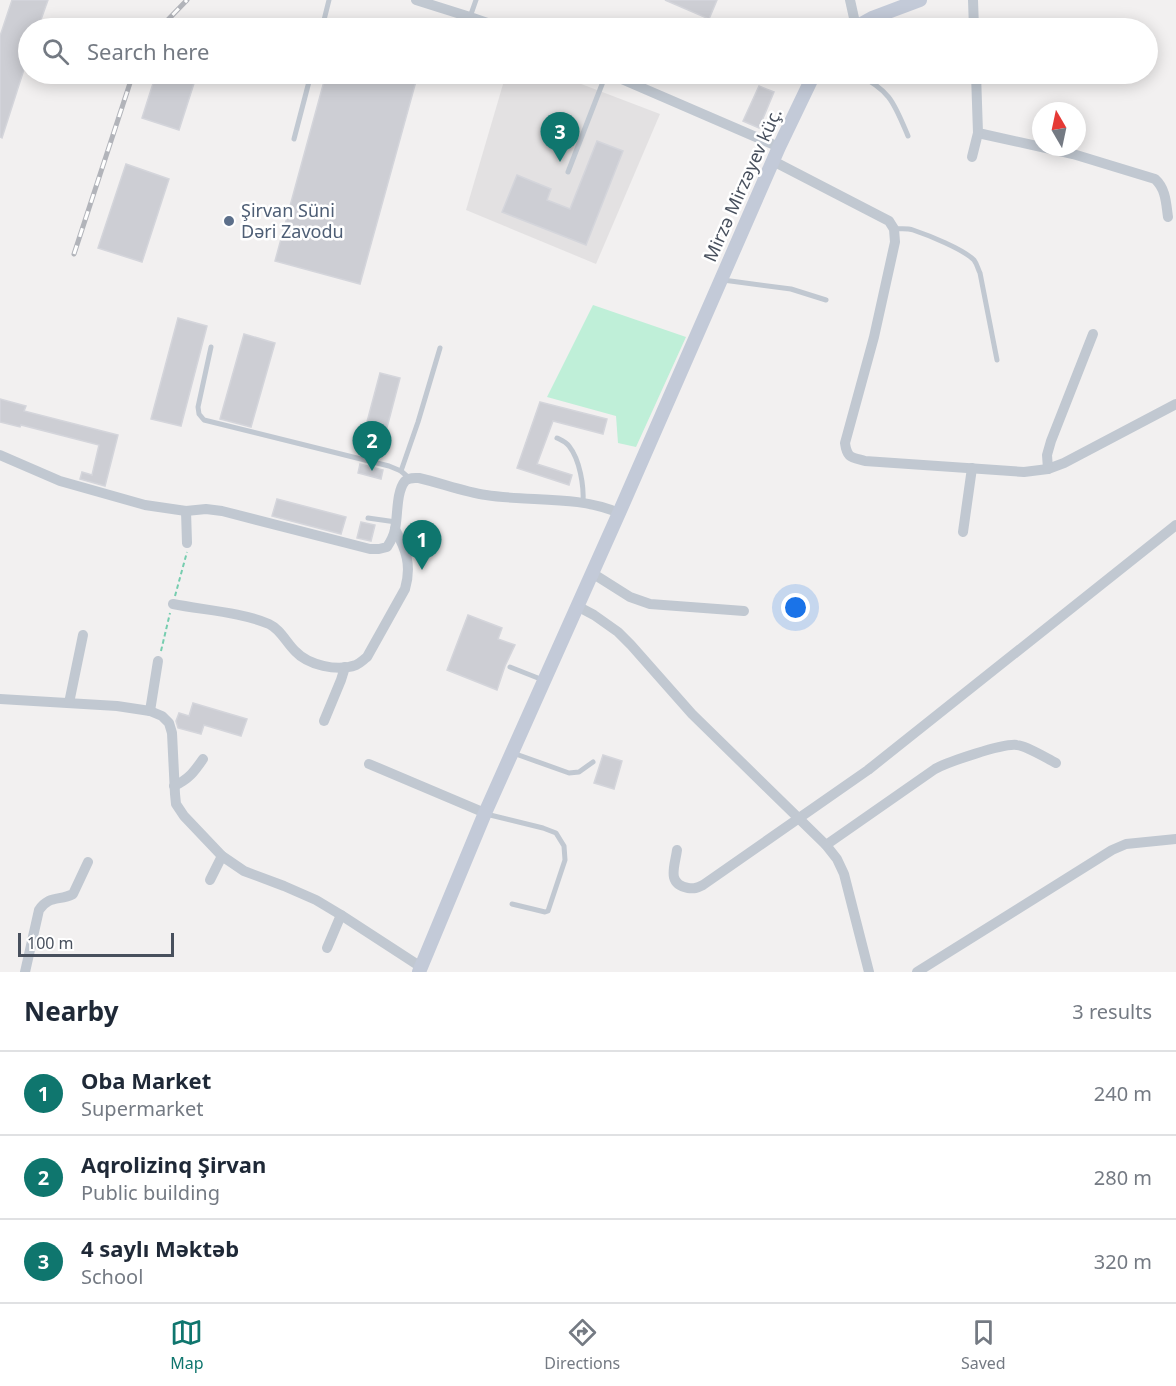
<!DOCTYPE html>
<html lang="en">
<head>
<meta charset="utf-8">
<style>
	:root { --surface:#fff; --page:#f6f6f7; --text:#1f2937; --muted:#747a83; --line:#e0e1e3; --accent:#0f766e }
	body { margin:0; font-family:"Noto Sans",sans-serif; background:var(--page); color:var(--text) }
	.compass { position:absolute; left:1032px; top:102px; width:54px; height:54px; border-radius:50%; background:var(--surface); box-shadow:0 3px 15px #0003; rotate:351deg }
	.scale { position:absolute; left:18px; bottom:15px; width:156px; box-sizing:border-box; padding-left:6px; border:3px solid #48505d; border-top:0; font-size:16px; line-height:21px; white-space:nowrap; color:#48505d; -webkit-text-stroke:4px #fff; paint-order:stroke }
	.you { position:absolute; left:796px; top:608px; width:21px; height:21px; margin:-15px; border:4px solid #fff; border-radius:50%; background:#1a73e8; box-shadow:0 0 0 9px #1a73e833 }
	.badge { display:grid; place-items:center; width:39px; height:39px; border-radius:50%; background:var(--accent); color:#fff; font-size:20px; font-weight:700 }
	.pin { position:absolute; translate:-50% -50px; filter:drop-shadow(0 2px 3px #0008) }
	.pin::after { content:''; position:absolute; top:32px; width:21px; height:18px; background:inherit; clip-path:polygon(0 0,100% 0,50% 100%) }
	.list { margin:0; padding:0; list-style:none }
	h2 { display:flex; justify-content:space-between; align-items:center; height:78px; margin:0; padding:0 24px; font-size:26px }
	h2 small { font-size:20px; font-weight:400; color:var(--muted) }
	.list li { display:grid; grid-template-columns:39px 1fr auto; gap:18px; align-items:center; box-sizing:border-box; height:84px; padding:0 24px; border-top:2px solid var(--line) }
	.list b { display:block; font-size:22px; white-space:nowrap }
	.list p { margin:0; font-size:20px; white-space:nowrap; color:var(--muted) }
	.list em { font-size:20px; font-style:normal; color:var(--muted) }
	.icon { flex:none; width:33px; height:33px; fill:none; stroke:currentColor; stroke-width:2; stroke-linecap:round; stroke-linejoin:round }
	.map { position:relative; flex:none; width:1176px; height:972px; overflow:hidden }
	.search { position:absolute; background:var(--surface); box-shadow:0 3px 15px #0003; left:18px; right:18px; top:18px; height:66px; display:flex; align-items:center; gap:15px; box-sizing:border-box; padding:0 21px; border-radius:33px; color:var(--muted); font-size:22px }
	.sheet { height:330px; background:var(--surface) }
	nav { display:flex; justify-content:space-around; align-items:center; box-sizing:border-box; height:84px; border-top:2px solid var(--line); background:var(--surface); font-size:16px; color:var(--muted) }
	nav a { display:grid; justify-items:center; gap:3px }
	nav .on { color:var(--accent) }
	.map>svg:first-child { display:block }
</style>
</head>
<body>
<div class="map">
<svg width="1176" height="972" viewBox="0 0 1176 972">
	<rect width="100%" height="100%" fill="#f2f0f0"/>
	<path fill="#e3e1e2" d="M 506,74 L 555,74 L 660,114 L 596,264 L 466,210 Z"/>
	<path fill="#bfefd8" d="M 593,305 L 686,337 L 636,447 L 618,443 L 616,416 L 547,397 Z"/>
	<g fill="#cdced4" stroke="#d4d5db" stroke-width="1.5">
		<path d="M 12,0 L 48,0 L 38,28 L 28,28 L 28,57 L 2,138 L 0,137 L 0,36 Z"/>
		<path d="M 665,0 L 717,0 L 709,19 Z"/>
		<path d="M 156,74 L 197,74 L 179,130 L 142,118 Z"/>
		<path d="M 326,74 L 418,74 L 360,284 L 275,261 Z"/>
		<path d="M 759,86 L 774,92 L 759,128 L 743,121 Z"/>
		<path d="M 597,141 L 623,151 L 586,245 L 502,212 L 517,175 L 551,189 L 547,200 L 570,209 Z"/>
		<path d="M 126,164 L 169,179 L 142,262 L 98,248 Z"/>
		<path d="M 178,318 L 207,326 L 181,426 L 151,419 Z"/>
		<path d="M 244,334 L 275,343 L 251,427 L 220,419 Z"/>
		<path d="M 380,373 L 400,378 L 379,458 L 363,454 L 363,453 L 359,452 Z"/>
		<path d="M 0,399 L 26,406 L 24,411 L 118,435 L 105,486 L 80,479 L 82,472 L 92,475 L 99,445 L 21,425 L 20,427 L 0,422 Z"/>
		<path d="M 540,402 L 607,419 L 603,434 L 553,421 L 537,464 L 572,475 L 569,485 L 517,468 Z"/>
		<path d="M 360,464 L 383,470 L 381,479 L 358,473 Z"/>
		<path d="M 277,499 L 346,517 L 341,534 L 272,516 Z"/>
		<path d="M 361,522 L 375,525 L 371,541 L 357,538 Z"/>
		<path d="M 468,615 L 502,628 L 498,639 L 515,645 L 505,666 L 497,690 L 447,670 Z"/>
		<path d="M 193,703 L 247,719 L 241,736 L 204,725 L 201,734 L 178,728 L 176,721 L 179,713 L 189,716 Z"/>
		<path d="M 603,755 L 622,761 L 614,789 L 594,783 Z"/>
	</g>
	<g fill="none" stroke-linecap="round" stroke-linejoin="round">
		<g stroke="#77cdaf" stroke-width="2" stroke-dasharray="4.5 3" stroke-linecap="butt">
			<path d="M 175,596 L 187,552"/>
			<path d="M 161,651 L 170,613"/>
		</g>
		<g stroke="#c1c8d1" stroke-width="5">
			<path d="M 470,17 L 476,0"/>
			<path d="M 322,28 L 329,0"/>
			<path d="M 857,74 C 891,91 894,103 908,136"/>
			<path d="M 294,139 L 311,74"/>
			<path d="M 568,172 L 606,74"/>
			<path d="M 894,229 C 901,229 907,228 913,230 C 928,235 963,249 974,260 C 977,264 978,269 980,273 L 997,360"/>
			<path d="M 723,280 L 791,289 L 826,300"/>
			<path d="M 211,347 L 198,407 L 199,414 L 204,420 L 389,466 L 401,471 L 409,478"/>
			<path d="M 557,438 C 561,440 566,442 569,446 C 580,460 584,486 583,503"/>
			<path d="M 401,471 L 418,422 L 440,348"/>
			<path d="M 368,518 L 396,522"/>
			<path d="M 510,667 L 543,680"/>
			<path d="M 513,753 L 569,773 L 579,772 L 593,762"/>
			<path d="M 486,814 L 543,828 L 556,833 L 564,846 L 565,860 L 548,911 L 545,912 L 512,904"/>
		</g>
		<g stroke="#c1c8d1" stroke-width="10">
			<path d="M 416,0 L 470,17 L 502,28"/>
			<path d="M 850,0 L 856,27"/>
			<path d="M 973,0 L 974,28"/>
			<path d="M 610,74 L 779,147"/>
			<path d="M 976,74 L 978,133 L 1073,154 L 1155,179 C 1166,189 1166,203 1168,217"/>
			<path d="M 972,157 L 978,133"/>
			<path d="M 773,161 L 889,221 L 894,229 L 895,242 L 874,337 L 845,443 C 847,458 851,457 865,461 L 1024,472 L 1048,469 L 1064,463 L 1176,404"/>
			<path d="M 0,455 L 60,481 L 145,505 L 186,511 L 206,509 L 222,511 L 370,549 L 379,549 L 387,547 C 391,541 394,535 395,529 C 398,516 396,492 405,481 C 409,477 414,478 419,478 C 441,483 464,492 486,495 C 530,502 578,495 619,513"/>
			<path d="M 1048,469 L 1047,455 L 1051,441 L 1093,334"/>
			<path d="M 186,511 L 187,543"/>
			<path d="M 963,532 L 972,468"/>
			<path d="M 592,573 L 630,597 L 650,604 L 744,611"/>
			<path d="M 173,604 C 203,610 241,612 269,624 C 280,629 286,642 295,651 C 308,665 337,672 356,665 C 360,663 363,660 367,657 L 405,589 C 412,565 406,550 395,529"/>
			<path d="M 577,606 L 594,615 L 618,632 L 631,645 L 692,714 L 826,845 L 837,859 L 844,874 L 869,972"/>
			<path d="M 0,699 L 117,706 L 150,711 L 162,716 L 169,723 L 172,733 L 175,794 L 176,804 L 184,816 L 222,856 L 244,871 L 284,886 L 316,900 L 341,915 L 421,967"/>
			<path d="M 69,703 L 83,635"/>
			<path d="M 150,711 L 158,661"/>
			<path d="M 324,721 L 341,680 L 345,667"/>
			<path d="M 369,764 L 485,813"/>
			<path d="M 174,786 C 189,779 194,772 203,759"/>
			<path d="M 826,845 L 935,769 C 948,762 1003,743 1017,745 C 1027,746 1046,758 1056,763"/>
			<path d="M 677,850 C 675,866 666,884 688,888 C 694,889 697,888 703,885 L 868,770 L 1176,525"/>
			<path d="M 210,880 L 222,856"/>
			<path d="M 327,948 L 341,915"/>
			<path d="M 25,972 L 39,910 C 49,895 60,901 73,894 L 88,862"/>
			<path d="M 917,972 L 1112,850 L 1126,844 L 1176,839"/>
		</g>
		<g stroke="#c3cad8" stroke-width="14">
			<path d="M 854,28 L 872,18 L 920,0"/>
			<path d="M 419,972 L 485,813 L 619,513 L 779,147 L 814,74"/>
		</g>
		<defs>
			<g id="rail">
				<path d="M 160,28 L 187,0"/>
				<path d="M 74,254 L 130,83 L 134,74"/>
			</g>
		</defs>
		<use href="#rail" stroke="#b2b4ba" stroke-width="5"/>
		<use href="#rail" stroke="#fff" stroke-width="3" stroke-dasharray="9" stroke-linecap="butt"/>
	</g>
	<circle fill="#5c6f8a" stroke="#fff" stroke-width="2" cx="229" cy="221" r="6"/>
	<g text-anchor="middle" stroke-width="5" stroke-linejoin="round" paint-order="stroke">
		<g font-size="18" fill="#48505d" stroke="#fff">
			<text transform="translate(743 185) rotate(-66)" y="6">Mirzə Mirzəyev küç.</text>
		</g>
		<g font-size="18" fill="#4e5e75" stroke="#fff" text-anchor="start">
			<text x="241" y="217">Şirvan Süni<tspan x="241" dy="21">Dəri Zavodu</tspan></text>
		</g>
	</g>
</svg>
<svg class="compass" viewBox="-18 -18 36 36"><path d="M0-13l5 13h-10z" fill="#e53935"/><path d="M0 13l5-13h-10z" fill="#747a83"/></svg>
<div class="scale">100 m</div>
<div class="you"></div>
<div class="pin badge" style="left:422px;top:570px">1</div>
<div class="pin badge" style="left:372px;top:471px">2</div>
<div class="pin badge" style="left:560px;top:162px">3</div>
<div class="search"><svg class="icon" aria-label="search" viewBox="0 0 24 24"><circle cx="10" cy="10" r="6"/><path d="M15 15l6 6"/></svg>Search here</div>
</div>
<section class="sheet">
<h2>Nearby<small>3 results</small></h2>
<ul class="list">
<li><span class="badge">1</span><div><b>Oba Market</b><p>Supermarket</p></div><em>240 m</em></li>
<li><span class="badge">2</span><div><b>Aqrolizinq Şirvan</b><p>Public building</p></div><em>280 m</em></li>
<li><span class="badge">3</span><div><b>4 saylı Məktəb</b><p>School</p></div><em>320 m</em></li>
</ul>
</section>
<nav>
<a class="on"><svg class="icon" aria-label="map" viewBox="0 0 24 24"><path d="M3 6l6-2 6 2 6-2v14l-6 2-6-2-6 2zM9 4v14M15 6v14"/></svg>Map</a>
<a><svg class="icon" aria-label="directions" viewBox="0 0 24 24"><path d="M12 3l9 9-9 9-9-9zM9 14v-3h6M13 9l2 2-2 2"/></svg>Directions</a>
<a><svg class="icon" aria-label="saved" viewBox="0 0 24 24"><path d="M7 4h10v16l-5-4-5 4z"/></svg>Saved</a>
</nav>
</body>
</html>
